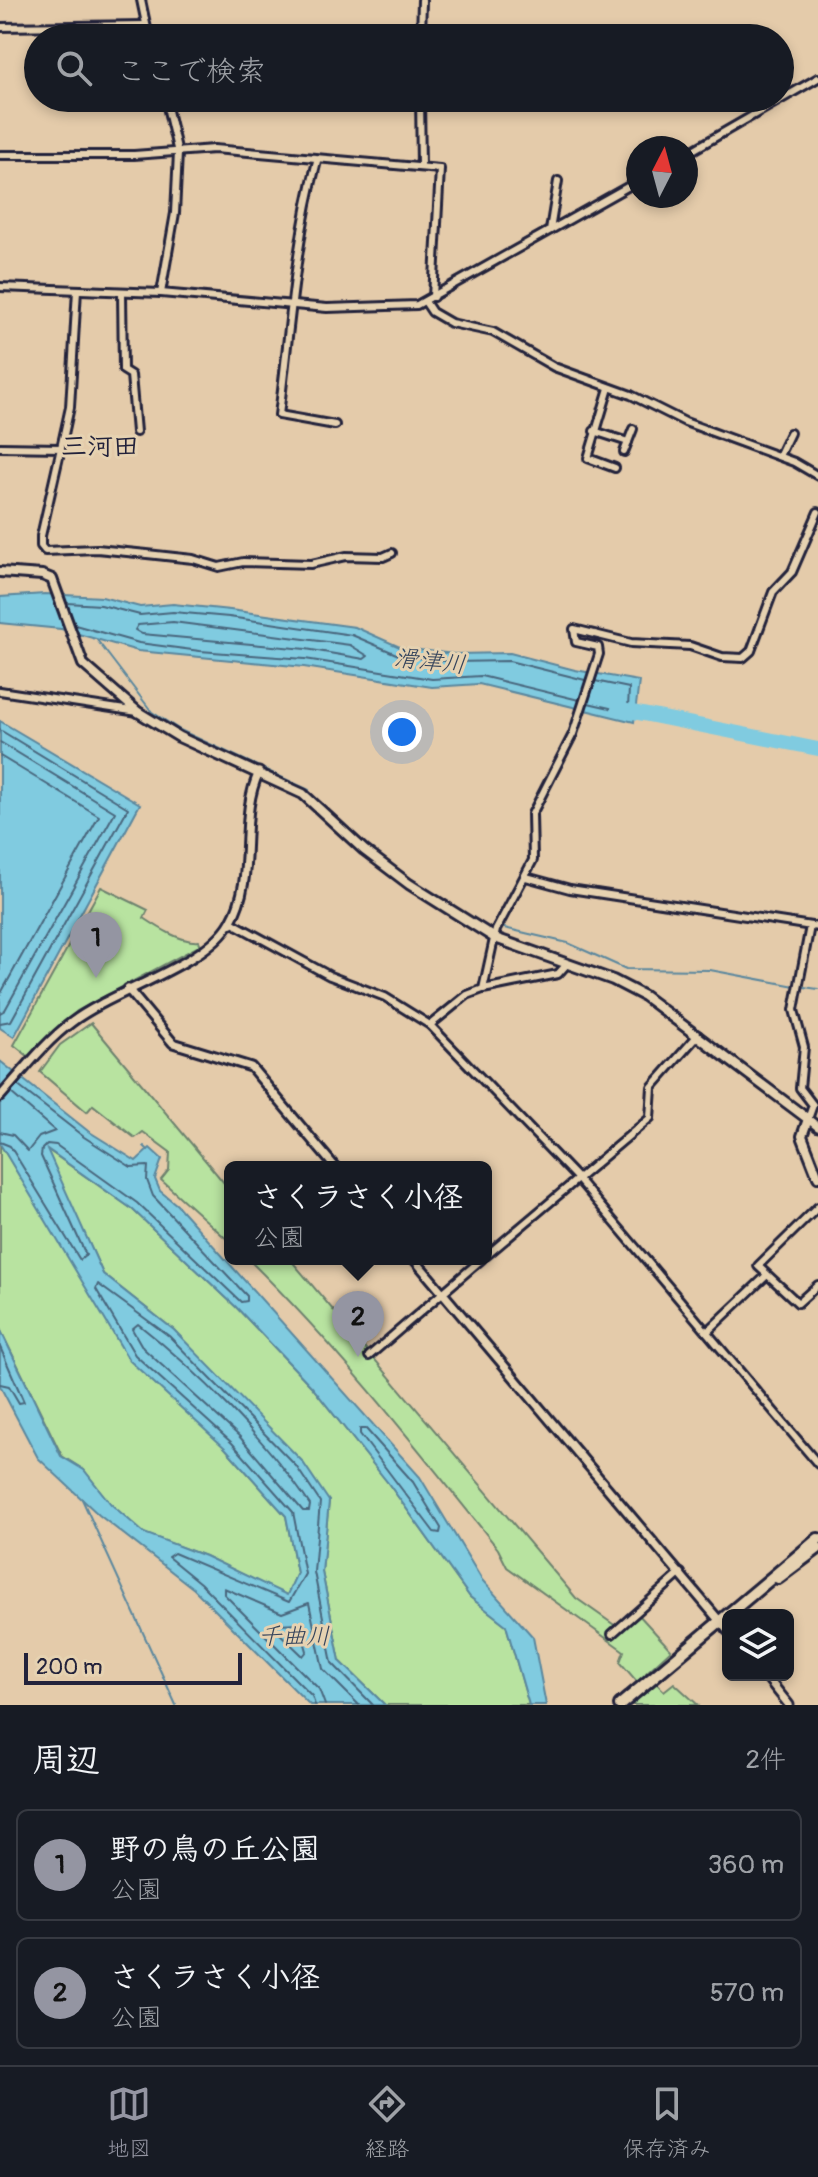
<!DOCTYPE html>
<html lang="ja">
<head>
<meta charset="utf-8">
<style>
	:root { --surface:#171b24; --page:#242831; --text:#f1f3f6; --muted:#9ea1a6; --line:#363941; --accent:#9495a2 }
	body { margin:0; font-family:Pangolin,"Klee One",sans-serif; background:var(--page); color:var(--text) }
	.controls { position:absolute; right:24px; bottom:24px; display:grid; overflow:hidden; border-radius:12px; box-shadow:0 4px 12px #0003 }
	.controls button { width:72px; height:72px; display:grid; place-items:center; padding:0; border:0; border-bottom:2px solid var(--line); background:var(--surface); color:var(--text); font:40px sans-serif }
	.compass { position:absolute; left:626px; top:136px; width:72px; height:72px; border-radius:50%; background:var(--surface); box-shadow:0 4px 12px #0003; rotate:6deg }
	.scale { position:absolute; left:24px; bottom:20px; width:218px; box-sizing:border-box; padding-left:8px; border:4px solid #22223b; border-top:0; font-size:22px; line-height:28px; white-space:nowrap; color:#22223b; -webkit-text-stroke:6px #e6d2b1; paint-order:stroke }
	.you { position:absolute; left:402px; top:732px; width:28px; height:28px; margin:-20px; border:6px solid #fff; border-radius:50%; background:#1a73e8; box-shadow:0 0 0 12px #1a73e833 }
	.badge { display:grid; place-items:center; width:52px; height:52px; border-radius:50%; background:var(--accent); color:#111; font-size:26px; font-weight:700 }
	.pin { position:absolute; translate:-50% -66px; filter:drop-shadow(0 2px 4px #0008) }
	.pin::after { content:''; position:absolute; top:42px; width:28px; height:24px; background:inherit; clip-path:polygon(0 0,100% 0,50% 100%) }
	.popup { position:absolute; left:224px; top:1161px; width:268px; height:104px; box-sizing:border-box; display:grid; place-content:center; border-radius:12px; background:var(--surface); filter:drop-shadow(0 2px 6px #0005); font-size:26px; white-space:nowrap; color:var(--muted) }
	.popup b { font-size:30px; color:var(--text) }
	.popup::after { content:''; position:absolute; left:50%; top:100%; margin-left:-16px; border:16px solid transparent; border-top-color:var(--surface) }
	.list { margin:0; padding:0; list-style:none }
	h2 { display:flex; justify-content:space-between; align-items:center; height:104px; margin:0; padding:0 32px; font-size:34px }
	h2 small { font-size:26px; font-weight:400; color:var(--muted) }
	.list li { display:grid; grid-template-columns:52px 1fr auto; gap:24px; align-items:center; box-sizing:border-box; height:112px; margin:0 16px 16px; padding:0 16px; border:2px solid var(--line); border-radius:12px }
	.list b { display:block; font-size:30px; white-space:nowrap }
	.list p { margin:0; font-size:26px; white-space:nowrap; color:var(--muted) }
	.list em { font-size:26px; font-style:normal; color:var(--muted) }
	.icon { flex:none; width:44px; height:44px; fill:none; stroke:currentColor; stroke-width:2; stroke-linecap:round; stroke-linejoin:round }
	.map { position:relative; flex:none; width:818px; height:1705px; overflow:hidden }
	.search { position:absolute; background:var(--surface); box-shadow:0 4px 12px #0003; left:24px; right:24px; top:24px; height:88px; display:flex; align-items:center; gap:20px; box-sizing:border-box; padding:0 28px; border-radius:44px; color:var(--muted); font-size:30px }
	.sheet { height:360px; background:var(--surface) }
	nav { display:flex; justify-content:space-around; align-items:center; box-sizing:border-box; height:112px; border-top:2px solid var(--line); background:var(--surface); font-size:22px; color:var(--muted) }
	nav a { display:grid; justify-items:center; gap:4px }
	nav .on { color:var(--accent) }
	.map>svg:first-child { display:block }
</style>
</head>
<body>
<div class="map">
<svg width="818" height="1705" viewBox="0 0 818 1705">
	<rect width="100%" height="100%" fill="#e4cbaa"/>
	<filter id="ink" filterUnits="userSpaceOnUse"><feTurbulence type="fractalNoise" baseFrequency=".0125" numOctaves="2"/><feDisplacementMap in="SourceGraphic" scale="16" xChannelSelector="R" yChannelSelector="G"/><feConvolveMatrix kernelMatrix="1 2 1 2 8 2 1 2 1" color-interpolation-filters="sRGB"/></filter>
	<g filter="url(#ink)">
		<g fill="#b8e3a0" stroke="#6d826e" stroke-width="2">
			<path d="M 101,887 L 148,910 L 144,918 C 159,928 182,943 199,941 L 201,945 L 77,1011 L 29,1057 L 14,1045 Z"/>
			<path d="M 91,1023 L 230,1190 L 230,1242 L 161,1180 L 169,1170 L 170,1152 L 143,1132 L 135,1138 L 93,1105 L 87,1112 L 40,1072 L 60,1045 Z"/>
			<path d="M 0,1144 L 43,1214 L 226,1449 L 286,1516 L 297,1573 L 287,1596 L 205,1556 L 143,1533 L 110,1504 L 84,1470 L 62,1456 L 0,1329 Z"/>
			<path d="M 45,1148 L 132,1209 L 236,1307 L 312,1387 L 388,1483 L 470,1597 L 506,1625 L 529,1705 L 385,1705 L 340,1661 L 322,1572 L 329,1501 L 174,1330 L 103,1274 Z"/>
			<path d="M 248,1259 L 290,1259 L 576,1598 L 620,1629 L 638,1614 L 671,1650 L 646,1673 L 664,1691 L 674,1683 L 698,1705 L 630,1705 L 646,1692 L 620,1662 L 624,1651 L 507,1567 L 498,1549 C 418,1449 340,1349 248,1259 Z"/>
		</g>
		<g fill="#80cbe0" stroke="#5a879e" stroke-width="2">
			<path d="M 45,594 L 102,597 L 140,607 L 173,604 L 230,610 L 355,627 L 402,648 L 454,654 L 510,653 L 575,670 L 639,681 L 634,722 L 479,684 L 432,687 L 304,667 L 138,651 L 61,629 L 0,623 L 0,597 Z"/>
			<path d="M 0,721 L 140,804 L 14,1037 L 0,1028 Z"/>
			<path d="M 0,1061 L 88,1131 L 136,1161 L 150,1148 L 162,1159 L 155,1179 L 160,1191 L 177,1205 L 420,1477 L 482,1580 L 533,1637 L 546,1705 L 529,1705 L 506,1625 L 470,1597 L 388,1483 L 312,1387 L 236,1307 L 132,1209 L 47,1149 L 103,1274 L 174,1330 L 302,1461 L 329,1501 L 322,1572 L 340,1661 L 385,1705 L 310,1705 L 194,1589 L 99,1515 L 38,1458 L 0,1386 L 0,1329 L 61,1456 L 84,1470 L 111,1504 L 144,1533 L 205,1556 L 287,1595 L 297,1573 L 286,1516 L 226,1449 L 129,1360 L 0,1144 Z"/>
		</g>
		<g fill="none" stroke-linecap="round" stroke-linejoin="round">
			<g stroke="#48667d" stroke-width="2">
				<path d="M 67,603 L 101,605 L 140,615 L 173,612 L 229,617 L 352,635 L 401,656 L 454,662 L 509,661 L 585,680"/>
				<path d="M 173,622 L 350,645 L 368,656 L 364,659 L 306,649 L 142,634 L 135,630 L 138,625 Z"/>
				<path d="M 75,625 L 139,643 L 200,651 L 305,659 L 432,679 L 481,676 L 579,700"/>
				<path d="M 588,703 L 623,711 L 628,709 L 629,688 L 595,681"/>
				<path d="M 0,730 L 128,808 L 11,1021 L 0,1023"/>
				<path d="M 0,742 L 115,812 L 5,1010 L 0,1013"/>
				<path d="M 0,756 L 99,816 L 0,995"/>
				<path d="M 0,1132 L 13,1135 L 28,1151 L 39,1137 L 55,1131 L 11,1093"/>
				<path d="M 0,1142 L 10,1146 L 80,1260 L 86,1255 L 41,1156 L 42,1149 L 47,1144 L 56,1145 L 137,1203 L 241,1302 L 247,1301 L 247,1296 L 153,1196 L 147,1180 L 148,1166 L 131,1167 L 84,1137 L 17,1085"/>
				<path d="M 138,1324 C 197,1370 269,1443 310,1505 L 309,1511 L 303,1511 L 239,1436 L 143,1348 L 132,1329 Z"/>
				<path d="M 0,1347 L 24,1402 L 19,1403 L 9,1386 L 0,1384"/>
				<path d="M 360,1429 L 366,1429 L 413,1482 L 441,1528 L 440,1533 L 434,1532 L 360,1434 Z"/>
				<path d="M 299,1623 L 307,1651 L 303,1656 L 275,1629 L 278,1624 Z"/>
				<path d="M 315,1705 L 312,1696 L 200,1583 L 168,1557 L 174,1553 L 289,1602 L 305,1574 L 293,1512 L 232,1443 L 135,1355 L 96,1289 L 98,1284 L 169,1336 L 296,1466 L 320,1502 L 314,1572 L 332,1663 L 373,1705"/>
				<path d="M 325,1705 L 319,1689 L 224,1594 L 224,1588 L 282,1613 L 309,1603 L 323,1669 L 359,1705"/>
			</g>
			<g stroke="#5a879e" stroke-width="2">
				<path d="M 97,640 L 152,712 L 180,730 L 309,790"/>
				<path d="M 504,928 L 568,943 L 626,969 L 710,970 L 795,986"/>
				<path d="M 804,987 L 818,989"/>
				<path d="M 144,1146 L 148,1150"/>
				<path d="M 82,1499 L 176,1705"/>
			</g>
			<path stroke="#80cbe0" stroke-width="14" d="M 618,709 L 818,749"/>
			<defs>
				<g id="minor">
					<path d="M 141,0 L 149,38"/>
					<path d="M 0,27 L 146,25"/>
					<path d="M 421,38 L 422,0"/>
					<path d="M 420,98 L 421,167"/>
					<path d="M 686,154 L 818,78"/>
					<path d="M 0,155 L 134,155 L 214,149 L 440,169 L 433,297"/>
					<path d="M 317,161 C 295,244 290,328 279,415 L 335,425"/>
					<path d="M 550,230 L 558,181"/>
					<path d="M 0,287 L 161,293 L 327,308 L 417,305 L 638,181"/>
					<path d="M 122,293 L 123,370 L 131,375 L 136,432"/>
					<path d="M 161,293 L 175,213 L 178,153 L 165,98"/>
					<path d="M 426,303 L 432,312 L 451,323 L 493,332 L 554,367 L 631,395 L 685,422 L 794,462 L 818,476"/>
					<path d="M 609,388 L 588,458 L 615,468"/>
					<path d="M 594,431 L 628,442"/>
					<path d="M 0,447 L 61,448 L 41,536 L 41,546 L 45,551 L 97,549 L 147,554 L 193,559 L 219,567 L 243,562 L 311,564 L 346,556 L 383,557 L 392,553"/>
					<path d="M 61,448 L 70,407 L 77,290"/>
					<path d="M 624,452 L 633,429"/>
					<path d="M 779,456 L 790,433"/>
					<path d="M 0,691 L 138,712"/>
					<path d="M 526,877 L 570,889 L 818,927"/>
					<path d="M 231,922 L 330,976 L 385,997 L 430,1025 L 577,1178 L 818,1464"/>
					<path d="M 483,989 L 558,974 L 567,964"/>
					<path d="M 430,1025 L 467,995 L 483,989 L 496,930 L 533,860 L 532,814 L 573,734 L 599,654 L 598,647 L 576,642 L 574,629 L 631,643 L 690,646 L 722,657 L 743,658 L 751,651 L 773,592 L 792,572 L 818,512"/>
					<path d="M 808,1119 L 813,1105 L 800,1088 L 804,1047 L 794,1010 L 810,926"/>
					<path d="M 818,1207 L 758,1266 L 798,1303 L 818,1285"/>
					<path d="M 486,1256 L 650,1118 L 652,1087 L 698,1035"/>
					<path d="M 707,1332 L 767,1275"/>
					<path d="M 369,1356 L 482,1259"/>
					<path d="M 612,1634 L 681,1573"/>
				</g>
				<g id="tertiary">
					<path d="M 128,989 L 173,1043 L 251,1067 L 335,1167"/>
					<path d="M 0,1097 C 23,1071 45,1042 72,1022 C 114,990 207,965 231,921 C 257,876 237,818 259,772"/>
					<path d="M 808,1119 L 818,1127"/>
					<path d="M 414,1259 L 728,1631"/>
					<path d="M 765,1675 L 789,1705"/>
				</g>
				<path id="secondary" d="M 0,572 L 42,575 L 52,579 L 83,664 L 138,712 L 179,737 L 303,794 L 364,850 L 409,884 L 495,938 L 613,980 L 644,996 L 808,1119 L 802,1136 L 818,1177"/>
				<g id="trunk">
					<path d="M 778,1578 L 818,1548"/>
					<path d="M 620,1705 L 818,1539"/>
				</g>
			</defs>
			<use href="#minor" stroke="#22223b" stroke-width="12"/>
			<use href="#tertiary" stroke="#22223b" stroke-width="13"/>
			<use href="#secondary" stroke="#22223b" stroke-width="14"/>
			<use href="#trunk" stroke="#22223b" stroke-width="16"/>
			<use href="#minor" stroke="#e6d2b1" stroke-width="6"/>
			<use href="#tertiary" stroke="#e6d2b1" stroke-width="7"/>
			<use href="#secondary" stroke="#e6d2b1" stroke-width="8"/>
			<use href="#trunk" stroke="#e6d2b1" stroke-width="10"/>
		</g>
	</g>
	<g text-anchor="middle" stroke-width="6" stroke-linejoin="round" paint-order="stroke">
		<g font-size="24" font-style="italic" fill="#35445c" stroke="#e6d2b1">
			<text transform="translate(430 661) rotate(6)" y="8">滑津川</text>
			<text x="294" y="1644">千曲川</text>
		</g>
		<g font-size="26" font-weight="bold" fill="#22223b" stroke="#e6d2b1">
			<text x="100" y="455">三河田</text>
		</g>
	</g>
</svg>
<div class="controls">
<button><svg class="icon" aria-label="layers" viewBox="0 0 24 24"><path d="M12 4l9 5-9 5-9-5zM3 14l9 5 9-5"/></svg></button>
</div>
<svg class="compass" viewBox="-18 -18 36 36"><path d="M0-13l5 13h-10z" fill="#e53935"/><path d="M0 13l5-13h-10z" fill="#9ea1a6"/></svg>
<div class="scale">200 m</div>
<div class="you"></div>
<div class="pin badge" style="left:96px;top:978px">1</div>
<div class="pin badge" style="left:358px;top:1357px">2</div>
<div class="popup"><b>さくラさく小径</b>公園</div>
<div class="search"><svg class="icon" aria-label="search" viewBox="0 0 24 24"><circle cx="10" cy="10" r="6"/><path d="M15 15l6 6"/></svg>ここで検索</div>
</div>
<section class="sheet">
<h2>周辺<small>2件</small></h2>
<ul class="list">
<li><span class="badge">1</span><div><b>野の鳥の丘公園</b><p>公園</p></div><em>360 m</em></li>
<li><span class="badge">2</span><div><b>さくラさく小径</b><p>公園</p></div><em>570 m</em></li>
</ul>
</section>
<nav>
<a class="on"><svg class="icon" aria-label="map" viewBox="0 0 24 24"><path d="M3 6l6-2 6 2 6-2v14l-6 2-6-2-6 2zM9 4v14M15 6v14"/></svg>地図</a>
<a><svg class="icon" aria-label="directions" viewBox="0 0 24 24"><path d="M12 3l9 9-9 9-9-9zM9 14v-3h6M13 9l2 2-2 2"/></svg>経路</a>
<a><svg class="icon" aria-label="saved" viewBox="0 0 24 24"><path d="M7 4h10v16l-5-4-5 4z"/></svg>保存済み</a>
</nav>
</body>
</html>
